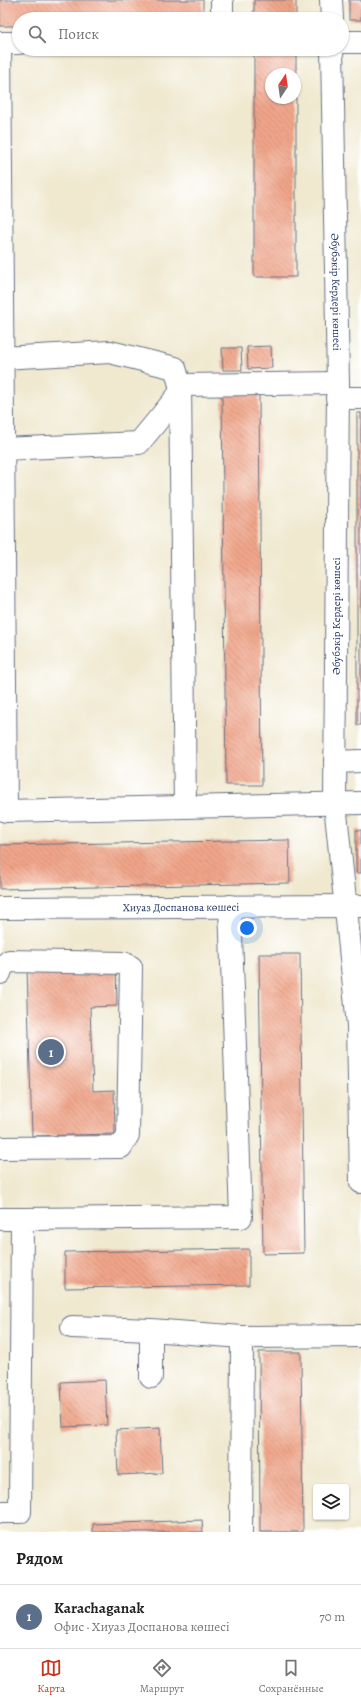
<!DOCTYPE html>
<html lang="ru">
<head>
<meta charset="utf-8">
<style>
	:root { --surface:#fff; --page:#f6f6f6; --text:#222; --muted:#767676; --line:#e0e0e0; --accent:#c8321e }
	body { margin:0; font-family:Alegreya,serif; background:var(--page); color:var(--text) }
	.controls { position:absolute; right:12px; bottom:12px; display:grid; overflow:hidden; border-radius:4px; box-shadow:0 1px 3px #0004 }
	.controls button { width:36px; height:36px; display:grid; place-items:center; padding:0; border:0; border-bottom:1px solid var(--line); background:var(--surface); color:var(--text); font:20px sans-serif }
	.compass { position:absolute; left:265px; top:68px; width:36px; height:36px; border-radius:50%; background:var(--surface); box-shadow:0 1px 3px #0004; rotate:13deg }
	.you { position:absolute; left:247px; top:928px; width:14px; height:14px; margin:-10px; border:3px solid #fff; border-radius:50%; background:#1a73e8; box-shadow:0 0 0 6px #1a73e833 }
	.badge { display:grid; place-items:center; width:26px; height:26px; border-radius:50%; background:var(--accent); color:#fff; font-size:13px; font-weight:700 }
	.pin { position:absolute; translate:-50% -50%; border:2px solid #fff; box-shadow:0 1px 4px #0006 }
	.list { margin:0; padding:0; list-style:none }
	h2 { display:flex; justify-content:space-between; align-items:center; height:52px; margin:0; padding:0 16px; font-size:17px }
	h2 small { font-size:13px; font-weight:400; color:var(--muted) }
	.list li { display:grid; grid-template-columns:26px 1fr auto; gap:12px; align-items:center; box-sizing:border-box; height:64px; padding:0 16px; border-top:1px solid var(--line) }
	.list b { display:block; font-size:15px; white-space:nowrap }
	.list p { margin:0; font-size:13px; white-space:nowrap; color:var(--muted) }
	.list em { font-size:13px; font-style:normal; color:var(--muted) }
	.icon { flex:none; width:22px; height:22px; fill:none; stroke:currentColor; stroke-width:2; stroke-linecap:round; stroke-linejoin:round }
	.map { position:relative; flex:none; width:361px; height:1532px; overflow:hidden }
	.search { position:absolute; background:var(--surface); box-shadow:0 1px 3px #0004; left:12px; right:12px; top:12px; height:44px; display:flex; align-items:center; gap:10px; box-sizing:border-box; padding:0 14px; border-radius:22px; color:var(--muted); font-size:15px }
	.sheet { height:116px; background:var(--surface) }
	nav { display:flex; justify-content:space-around; align-items:center; box-sizing:border-box; height:56px; border-top:1px solid var(--line); background:var(--surface); font-size:11px; color:var(--muted) }
	nav a { display:grid; justify-items:center; gap:2px }
	nav .on { color:var(--accent) }
	.map>svg:first-child { display:block }
</style>
</head>
<body>
<div class="map">
<svg width="361" height="1532" viewBox="0 0 361 1532">
	<defs>
		<pattern id="building-back-hatch" width="6" height="6" patternUnits="userSpaceOnUse"><rect width="6" height="6" fill="#f1a589"/><path d="M-1 5l2 2M0 0l6 6M5-1l2 2" fill="none" stroke="#c28773"/></pattern>
	</defs>
	<rect width="100%" height="100%" fill="#fff"/>
	<filter id="ink" filterUnits="userSpaceOnUse"><feTurbulence type="fractalNoise" baseFrequency=".025" numOctaves="2"/><feDisplacementMap in="SourceGraphic" scale="8" xChannelSelector="R" yChannelSelector="G"/><feConvolveMatrix kernelMatrix="1 2 1 2 8 2 1 2 1" color-interpolation-filters="sRGB"/></filter>
	<filter id="wash" filterUnits="userSpaceOnUse"><feTurbulence type="fractalNoise" baseFrequency=".012" numOctaves="4" result="noise"/><feDisplacementMap in="SourceGraphic" scale="16" xChannelSelector="R" yChannelSelector="G"/><feGaussianBlur stdDeviation="0.9" result="paint"/><feColorMatrix in="noise" values="0 0 0 0 0 0 0 0 0 0 0 0 0 0 0 0 0 1.4 0 .05"/><feComposite in="paint" operator="in"/></filter>
	<g filter="url(#wash)">
		<rect width="100%" height="100%" fill="#f0e9d0"/>
		<g id="blocks">
			<g fill="url(#building-back-hatch)">
				<path d="M 0,0 L 203,0 L 203,19 L 19,19 L 19,26 L 0,26 Z"/>
				<rect x="254" y="0" width="42" height="19"/>
				<rect x="349" y="0" width="12" height="20"/>
				<path d="M 254,49 L 296,49 L 296,74 L 271,74 L 271,98 L 296,98 L 296,277 L 254,277 Z"/>
				<path d="M 271,346 L 272,368 L 248,369 L 247,347 Z"/>
				<path d="M 222,348 L 241,348 L 242,370 L 223,370 Z"/>
				<path d="M 222,393 L 259,393 L 262,785 L 226,785 Z"/>
				<rect x="357" y="413" width="4" height="312"/>
				<rect x="356" y="830" width="5" height="43"/>
				<path d="M 289,840 L 290,883 L 0,889 L 0,845 Z"/>
				<path d="M 259,954 L 300,954 L 304,1253 L 263,1254 Z"/>
				<path d="M 116,965 L 117,1006 L 90,1007 L 93,1091 L 114,1090 L 115,1134 L 32,1136 L 27,968 Z"/>
				<path d="M 249,1249 L 249,1285 L 65,1288 L 65,1252 Z"/>
				<path d="M 259,1352 L 301,1352 L 303,1532 L 260,1532 Z"/>
				<path d="M 105,1380 L 107,1425 L 63,1427 L 61,1382 Z"/>
				<path d="M 160,1428 L 162,1473 L 118,1475 L 116,1430 Z"/>
				<path d="M 202,1520 L 203,1532 L 93,1532 L 93,1524 Z"/>
			</g>
		</g>
	</g>
	<g filter="url(#ink)">
		<use href="#blocks" fill-opacity="0" stroke="#667086" stroke-width="1"/>
		<g fill="none" stroke-linecap="round" stroke-linejoin="round">
			<defs>
				<g id="minor">
					<path d="M 331,0 L 332,19"/>
					<path d="M 222,19 L 222,0"/>
					<path d="M 342,42 L 361,42"/>
					<path d="M 19,43 L 0,43 L 6,811 L 361,803"/>
					<path id="s1" d="M 332,49 L 338,383 L 335,804 L 358,1025 L 361,1182"/>
					<path d="M 2,358 L 110,352 L 175,368 L 180,385"/>
					<path d="M 337,398 L 361,398"/>
					<path d="M 3,449 L 139,443 L 180,393"/>
					<path d="M 335,762 L 361,761"/>
					<path d="M 185,807 L 180,385 L 338,383"/>
					<path id="s2" d="M 0,908 L 361,906"/>
					<path d="M 0,973 L 2,967 L 9,961 L 124,963 L 131,967 L 128,1135 L 121,1147 L 0,1148"/>
					<path d="M 0,1219 L 22,1219"/>
					<path d="M 72,1327 L 151,1330 L 242,1337"/>
					<path d="M 151,1330 L 151,1377"/>
					<path d="M 0,1512 L 20,1512 L 22,1219 L 241,1217 L 230,906"/>
					<path d="M 241,1532 L 242,1337 L 361,1336"/>
				</g>
			</defs>
			<use href="#minor" stroke="#667086" stroke-width="24"/>
			<use href="#minor" stroke="#fff" stroke-width="22"/>
		</g>
	</g>
	<g text-anchor="middle" stroke-width="3" stroke-linejoin="round" paint-order="stroke">
		<g font-size="11" fill="#1b2f5e" stroke="#fff">
			<text dy="4" stroke="none"><textPath href="#s1" startOffset="243">Әбубәкір Кердері көшесі</textPath></text>
			<text transform="translate(336 616) rotate(-90)" y="4">Әбубәкір Кердері көшесі</text>
			<text dy="4" stroke="none"><textPath href="#s2" startOffset="181">Хиуаз Доспанова көшесі</textPath></text>
		</g>
	</g>
</svg>
<div class="controls">
<button><svg class="icon" aria-label="layers" viewBox="0 0 24 24"><path d="M12 4l9 5-9 5-9-5zM3 14l9 5 9-5"/></svg></button>
</div>
<svg class="compass" viewBox="-18 -18 36 36"><path d="M0-13l5 13h-10z" fill="#e53935"/><path d="M0 13l5-13h-10z" fill="#767676"/></svg>
<div class="you"></div>
<div class="pin badge" style="left:51px;top:1052px;background:#5c6f8a">1</div>
<div class="search"><svg class="icon" aria-label="search" viewBox="0 0 24 24"><circle cx="10" cy="10" r="6"/><path d="M15 15l6 6"/></svg>Поиск</div>
</div>
<section class="sheet">
<h2>Рядом<small></small></h2>
<ul class="list">
<li><span class="badge" style="background:#5c6f8a">1</span><div><b>Karachaganak</b><p>Офис · Хиуаз Доспанова көшесі</p></div><em>70 m</em></li>
</ul>
</section>
<nav>
<a class="on"><svg class="icon" aria-label="map" viewBox="0 0 24 24"><path d="M3 6l6-2 6 2 6-2v14l-6 2-6-2-6 2zM9 4v14M15 6v14"/></svg>Карта</a>
<a><svg class="icon" aria-label="directions" viewBox="0 0 24 24"><path d="M12 3l9 9-9 9-9-9zM9 14v-3h6M13 9l2 2-2 2"/></svg>Маршрут</a>
<a><svg class="icon" aria-label="saved" viewBox="0 0 24 24"><path d="M7 4h10v16l-5-4-5 4z"/></svg>Сохранённые</a>
</nav>
</body>
</html>
